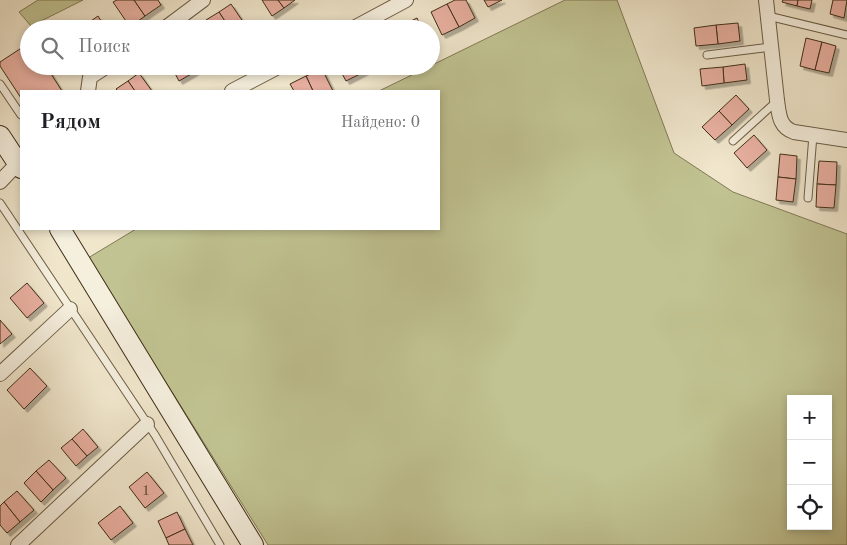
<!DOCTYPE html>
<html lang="ru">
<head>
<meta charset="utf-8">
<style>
	:root { --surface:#fff; --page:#f2f2f2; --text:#202124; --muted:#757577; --line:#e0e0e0 }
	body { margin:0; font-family:"Old Standard TT",serif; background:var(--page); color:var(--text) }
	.controls { position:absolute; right:15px; bottom:15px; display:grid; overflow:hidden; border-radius:0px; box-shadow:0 2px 8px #0003 }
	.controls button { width:45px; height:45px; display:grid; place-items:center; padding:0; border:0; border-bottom:1px solid var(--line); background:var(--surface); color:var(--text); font:25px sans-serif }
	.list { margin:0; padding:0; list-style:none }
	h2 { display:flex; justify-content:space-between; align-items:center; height:65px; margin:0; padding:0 20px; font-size:21px }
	h2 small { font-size:16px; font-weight:400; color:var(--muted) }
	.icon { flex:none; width:28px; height:28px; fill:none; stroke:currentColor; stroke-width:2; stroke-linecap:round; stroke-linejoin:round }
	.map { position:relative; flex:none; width:847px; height:545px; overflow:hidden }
	.search { position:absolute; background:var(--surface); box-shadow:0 2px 8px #0003; left:20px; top:20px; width:420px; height:55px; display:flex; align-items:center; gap:12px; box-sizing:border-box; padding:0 18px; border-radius:28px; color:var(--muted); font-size:19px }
	.panel { position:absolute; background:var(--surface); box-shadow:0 2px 8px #0003; left:20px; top:90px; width:420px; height:140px; border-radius:0px }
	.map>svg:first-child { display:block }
</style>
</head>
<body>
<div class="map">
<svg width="847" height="545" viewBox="0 0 847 545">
	<defs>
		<filter id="shadow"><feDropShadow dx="3.5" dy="3.5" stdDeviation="0" flood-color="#0004"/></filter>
	</defs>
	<rect width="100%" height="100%" fill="#f0e6cc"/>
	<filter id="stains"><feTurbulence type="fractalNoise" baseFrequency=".004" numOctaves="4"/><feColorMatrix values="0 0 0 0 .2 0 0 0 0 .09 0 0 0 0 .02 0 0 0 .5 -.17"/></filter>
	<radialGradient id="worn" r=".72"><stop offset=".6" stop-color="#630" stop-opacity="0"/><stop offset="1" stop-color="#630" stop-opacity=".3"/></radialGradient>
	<g fill="#c1c392" stroke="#807955" fill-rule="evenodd">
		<path d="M 38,0 L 83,0 L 31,26 L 19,12 Z"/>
		<path d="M 565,0 L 617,0 L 674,153 L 733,192 L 847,234 L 847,545 L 268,545 L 88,258 L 136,229 L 439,229 L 439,91 L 379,91 ZM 791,399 L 828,399 L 828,526 L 791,526 Z"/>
	</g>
	<g fill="#e9b0a1" stroke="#402f18" filter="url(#shadow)">
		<path d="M 117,0 L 134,0 L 145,16 L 130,27 L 113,2 Z"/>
		<path d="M 134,0 L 158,0 L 161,5 L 145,16 Z"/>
		<path d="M 262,0 L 278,0 L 284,8 L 272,16 Z"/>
		<path d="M 278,0 L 295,0 L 284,8 Z"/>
		<path d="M 455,0 L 466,0 L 475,18 L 459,27 L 447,4 Z"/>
		<path d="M 484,0 L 502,0 L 488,7 Z"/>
		<path d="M 783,0 L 798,0 L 797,6 L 782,2 Z"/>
		<path d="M 798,0 L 812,0 L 810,9 L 797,6 Z"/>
		<path d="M 833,0 L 847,0 L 844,18 L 830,14 Z"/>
		<path d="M 231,4 L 248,29 L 230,29 L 219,12 Z"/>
		<path d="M 447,4 L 459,27 L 442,35 L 431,12 Z"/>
		<path d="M 219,12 L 230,29 L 212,29 L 206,20 Z"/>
		<path d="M 98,16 L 106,29 L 86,29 L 84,26 Z"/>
		<path d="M 417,18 L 422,29 L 402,29 L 401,26 Z"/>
		<path d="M 738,23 L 740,41 L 718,44 L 716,25 Z"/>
		<path d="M 716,25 L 718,44 L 696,46 L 694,28 Z"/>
		<path d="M 806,38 L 822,42 L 815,70 L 800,66 Z"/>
		<path d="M 822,42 L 836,46 L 829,73 L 815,70 Z"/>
		<path d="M 29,43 L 29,66 L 46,66 L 62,91 L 21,91 L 21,98 L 0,66 L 0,62 Z"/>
		<path d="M 745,64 L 747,80 L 724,83 L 723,67 Z"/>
		<path d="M 171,66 L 189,66 L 193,73 L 179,81 Z"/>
		<path d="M 189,66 L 203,66 L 193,73 Z"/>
		<path d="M 338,66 L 359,66 L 362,73 L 346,81 Z"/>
		<path d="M 359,66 L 374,66 L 362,73 Z"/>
		<path d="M 723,67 L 724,83 L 702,86 L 700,69 Z"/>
		<path d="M 322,69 L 333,91 L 313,91 L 306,76 Z"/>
		<path d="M 139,73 L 152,91 L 135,91 L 128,81 Z"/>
		<path d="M 306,76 L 313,91 L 294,91 L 290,84 Z"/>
		<path d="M 128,81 L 135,91 L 118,91 L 116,89 Z"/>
		<path d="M 736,95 L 749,109 L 732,125 L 719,111 Z"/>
		<path d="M 719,111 L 732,125 L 715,140 L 702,127 Z"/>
		<path d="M 754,135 L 767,150 L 747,168 L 734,153 Z"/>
		<path d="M 780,154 L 797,156 L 796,179 L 778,177 Z"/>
		<path d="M 819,161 L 837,162 L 836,185 L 817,184 Z"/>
		<path d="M 778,177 L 796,179 L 793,202 L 776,200 Z"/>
		<path d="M 817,184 L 836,185 L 834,208 L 816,207 Z"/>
		<path d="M 27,283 L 44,303 L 27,318 L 10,298 Z"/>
		<path d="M 0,320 L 12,334 L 0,344 Z"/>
		<path d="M 30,368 L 47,386 L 24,409 L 7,390 Z"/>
		<path d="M 83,429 L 98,447 L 87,456 L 72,439 Z"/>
		<path d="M 72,439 L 87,456 L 76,466 L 61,448 Z"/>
		<path d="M 49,460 L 66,478 L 53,490 L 36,471 Z"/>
		<path d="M 36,471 L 53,490 L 41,502 L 24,483 Z"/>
		<path d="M 147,472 L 164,493 L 145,508 L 129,487 Z"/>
		<path d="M 17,491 L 34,510 L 20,522 L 4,502 Z"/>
		<path d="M 4,502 L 20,522 L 7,533 L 0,525 L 0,506 Z"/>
		<path d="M 120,506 L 133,523 L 111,540 L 98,523 Z"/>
		<path d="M 177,512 L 185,529 L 166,538 L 158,521 Z"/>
		<path d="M 185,529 L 193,545 L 169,545 L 166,538 Z"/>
	</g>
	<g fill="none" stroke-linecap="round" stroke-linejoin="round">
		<defs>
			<g id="lane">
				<path d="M 768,16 L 847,35"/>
				<path d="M 707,55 L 771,47"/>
				<path d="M 0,84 L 21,115"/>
				<path d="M 733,141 L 777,101"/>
				<path d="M 808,198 L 813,135"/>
				<path d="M 0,203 L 155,435 L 220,545"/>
			</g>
			<g id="street">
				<path d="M 766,0 L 777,100 C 779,114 779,127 794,132 L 847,140"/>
				<path d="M 164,29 L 203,0"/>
				<path d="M 352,29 L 406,0"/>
				<path d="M 88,91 L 90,77 L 107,66"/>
				<path d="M 232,91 L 280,66"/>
				<path d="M 0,182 L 18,163"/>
				<path d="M 0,374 L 70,309"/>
				<path d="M 18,545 L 147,424"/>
			</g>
			<g id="secondary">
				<path d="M 0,136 L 21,168"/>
				<path d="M 60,229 L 253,545"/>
			</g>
		</defs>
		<use href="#lane" stroke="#6c5d45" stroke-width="9"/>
		<use href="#street" stroke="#6c5d45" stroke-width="16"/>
		<use href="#secondary" stroke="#402f18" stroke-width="22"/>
		<use href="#lane" stroke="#f5efde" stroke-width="7"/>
		<use href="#street" stroke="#f5efde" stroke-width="14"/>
		<use href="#secondary" stroke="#f5efde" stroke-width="20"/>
	</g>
	<g text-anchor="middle" stroke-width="4" stroke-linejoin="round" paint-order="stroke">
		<g font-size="15" fill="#6a4f3a">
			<text x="146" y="495">1</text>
		</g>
	</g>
	<rect width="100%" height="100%" filter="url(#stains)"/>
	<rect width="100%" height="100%" fill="url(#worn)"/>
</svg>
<div class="controls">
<button>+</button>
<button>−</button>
<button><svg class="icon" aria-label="locate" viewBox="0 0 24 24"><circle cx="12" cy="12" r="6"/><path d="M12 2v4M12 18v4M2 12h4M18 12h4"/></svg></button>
</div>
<div class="search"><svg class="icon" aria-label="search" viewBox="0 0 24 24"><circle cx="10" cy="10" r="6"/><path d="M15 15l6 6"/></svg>Поиск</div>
<section class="panel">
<h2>Рядом<small>Найдено: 0</small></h2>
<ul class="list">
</ul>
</section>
</div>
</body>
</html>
